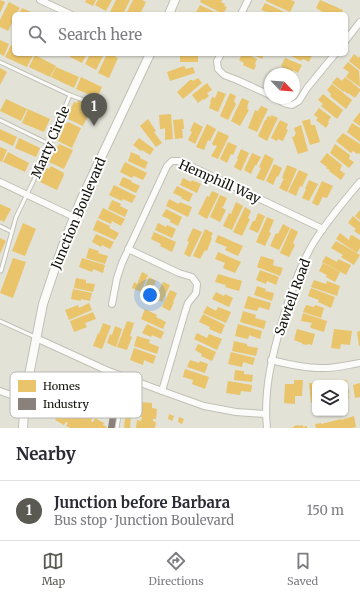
<!DOCTYPE html>
<html lang="en">
<head>
<meta charset="utf-8">
<style>
	:root { --surface:#fff; --page:#f2f2f3; --text:#2b2b33; --muted:#7c7c81; --line:#e1e1e2; --accent:#5a5a52 }
	body { margin:0; font-family:Merriweather,serif; background:var(--page); color:var(--text) }
	.controls { position:absolute; right:12px; bottom:12px; display:grid; overflow:hidden; border-radius:6px; box-shadow:0 1px 3px #0004 }
	.controls button { width:36px; height:36px; display:grid; place-items:center; padding:0; border:0; border-bottom:1px solid var(--line); background:var(--surface); color:var(--text); font:20px sans-serif }
	.compass { position:absolute; left:264px; top:68px; width:36px; height:36px; border-radius:50%; background:var(--surface); box-shadow:0 1px 3px #0004; rotate:115deg }
	.you { position:absolute; left:150px; top:295px; width:14px; height:14px; margin:-10px; border:3px solid #fff; border-radius:50%; background:#1a73e8; box-shadow:0 0 0 6px #1a73e833 }
	.badge { display:grid; place-items:center; width:26px; height:26px; border-radius:50%; background:var(--accent); color:#fff; font-size:13px; font-weight:700 }
	.pin { position:absolute; translate:-50% -33px; filter:drop-shadow(0 1px 2px #0008) }
	.pin::after { content:''; position:absolute; top:21px; width:14px; height:12px; background:inherit; clip-path:polygon(0 0,100% 0,50% 100%) }
	.list { margin:0; padding:0; list-style:none }
	h2 { display:flex; justify-content:space-between; align-items:center; height:52px; margin:0; padding:0 16px; font-size:17px }
	h2 small { font-size:13px; font-weight:400; color:var(--muted) }
	.list li { display:grid; grid-template-columns:26px 1fr auto; gap:12px; align-items:center; box-sizing:border-box; height:60px; padding:0 16px; border-top:1px solid var(--line) }
	.list b { display:block; font-size:15px; white-space:nowrap }
	.list p { margin:0; font-size:13px; white-space:nowrap; color:var(--muted) }
	.list em { font-size:13px; font-style:normal; color:var(--muted) }
	.icon { flex:none; width:22px; height:22px; fill:none; stroke:currentColor; stroke-width:2; stroke-linecap:round; stroke-linejoin:round }
	.map { position:relative; flex:none; width:360px; height:428px; overflow:hidden }
	.search { position:absolute; background:var(--surface); box-shadow:0 1px 3px #0004; left:12px; right:12px; top:12px; height:44px; display:flex; align-items:center; gap:10px; box-sizing:border-box; padding:0 14px; border-radius:6px; color:var(--muted); font-size:15px }
	.sheet { height:112px; background:var(--surface) }
	nav { display:flex; justify-content:space-around; align-items:center; box-sizing:border-box; height:56px; border-top:1px solid var(--line); background:var(--surface); font-size:11px; color:var(--muted) }
	nav a { display:grid; justify-items:center; gap:2px }
	nav .on { color:var(--accent) }
	.map>svg:first-child { display:block }
</style>
</head>
<body>
<div class="map">
<svg width="360" height="428" viewBox="0 0 360 428">
	<rect width="100%" height="100%" fill="#e2e2d7"/>
	<g fill="#e9c46a">
		<path d="M 0,0 L 5,2 L 0,13 Z"/>
		<path d="M 86,0 L 96,0 L 93,6 L 85,2 Z"/>
		<path d="M 98,0 L 112,0 L 106,11 L 95,5 Z"/>
		<path d="M 116,0 L 130,0 L 123,14 L 115,14 L 110,12 Z"/>
		<path d="M 133,0 L 142,0 L 146,2 L 140,14 L 126,14 Z"/>
		<path d="M 201,0 L 222,0 L 221,2 L 225,4 L 224,6 L 227,7 L 223,14 L 200,2 Z"/>
		<path d="M 266,0 L 291,0 L 295,2 L 290,12 L 266,1 Z"/>
		<path d="M 320,0 L 343,10 L 341,14 L 326,14 L 316,8 Z"/>
		<path d="M 9,2 L 20,8 L 16,14 L 14,14 L 14,19 L 8,31 L 0,27 L 0,20 Z"/>
		<path d="M 265,3 L 289,14 L 266,14 L 267,12 L 261,10 Z"/>
		<path d="M 200,5 L 219,14 L 195,14 Z"/>
		<path d="M 22,8 L 31,12 L 30,14 L 19,14 Z"/>
		<path d="M 0,40 L 9,44 L 4,56 L 0,54 Z"/>
		<path d="M 11,45 L 14,46 L 14,54 L 30,54 L 33,55 L 27,67 L 5,57 Z"/>
		<path d="M 71,54 L 87,54 L 82,63 L 70,57 Z"/>
		<path d="M 90,54 L 104,54 L 96,70 L 85,64 Z"/>
		<path d="M 107,54 L 117,54 L 115,57 L 118,58 L 109,78 L 98,73 Z"/>
		<rect x="180" y="54" width="18" height="8"/>
		<path d="M 242,54 L 247,54 L 257,59 L 255,64 L 256,65 L 254,70 L 243,65 L 244,63 L 239,60 Z"/>
		<path d="M 251,54 L 264,54 L 262,59 Z"/>
		<path d="M 287,54 L 311,54 L 312,55 L 309,62 L 303,59 L 301,61 Z"/>
		<path d="M 354,54 L 359,58 L 360,56 L 360,70 L 349,61 Z"/>
		<path d="M 35,55 L 56,66 L 50,77 L 29,67 Z"/>
		<path d="M 285,58 L 302,65 L 298,73 L 293,70 L 292,74 L 285,70 L 286,69 L 281,66 Z"/>
		<path d="M 348,62 L 359,71 L 360,87 L 346,77 L 349,72 L 343,68 Z"/>
		<path d="M 184,66 L 186,69 L 193,67 L 195,73 L 170,81 L 167,72 Z"/>
		<path d="M 56,67 L 79,77 L 74,88 L 51,77 Z"/>
		<path d="M 0,68 L 7,72 L 0,85 Z"/>
		<path d="M 279,70 L 289,74 L 277,74 Z"/>
		<path d="M 81,77 L 102,87 L 97,98 L 76,89 Z"/>
		<path d="M 337,77 L 342,81 L 345,77 L 360,89 L 360,91 L 355,98 L 348,93 L 348,94 L 344,91 L 344,92 L 332,83 Z"/>
		<path d="M 198,78 L 202,83 L 183,99 L 177,92 L 190,80 L 192,80 L 193,81 Z"/>
		<path d="M 207,83 L 212,90 L 207,93 L 209,96 L 204,100 L 203,99 L 198,103 L 192,95 Z"/>
		<path d="M 332,84 L 352,100 L 346,109 L 330,96 L 331,94 L 327,90 Z"/>
		<path d="M 218,91 L 226,94 L 218,112 L 209,108 L 211,102 L 210,102 L 212,97 L 215,98 Z"/>
		<path d="M 230,93 L 236,96 L 234,101 L 235,102 L 235,103 L 236,104 L 228,120 L 220,116 Z"/>
		<path d="M 323,94 L 343,110 L 337,119 L 321,106 L 323,104 L 318,100 Z"/>
		<path d="M 242,98 L 249,101 L 247,107 L 248,107 L 247,109 L 249,110 L 240,126 L 231,121 Z"/>
		<path d="M 6,99 L 27,109 L 21,121 L 0,111 Z"/>
		<path d="M 78,100 L 92,107 L 83,126 L 68,119 L 69,117 L 67,116 L 74,102 L 77,103 Z"/>
		<path d="M 261,106 L 268,109 L 257,132 L 248,128 L 255,110 L 258,111 Z"/>
		<path d="M 319,108 L 331,117 L 328,122 L 329,123 L 326,128 L 316,120 L 318,118 L 314,115 Z"/>
		<path d="M 28,109 L 50,119 L 44,132 L 22,123 Z"/>
		<path d="M 360,112 L 360,126 L 353,121 Z"/>
		<path d="M 171,114 L 173,139 L 165,140 L 165,128 L 162,129 L 160,129 L 159,115 Z"/>
		<path d="M 271,115 L 278,118 L 267,141 L 258,136 L 265,120 L 266,120 L 268,116 L 271,117 Z"/>
		<path d="M 148,119 L 156,131 L 154,132 L 162,143 L 156,147 L 140,126 Z"/>
		<path d="M 183,119 L 184,129 L 182,129 L 183,138 L 175,139 L 173,120 Z"/>
		<path d="M 310,119 L 311,125 L 315,125 L 320,142 L 310,145 L 302,121 Z"/>
		<path d="M 280,120 L 288,124 L 286,129 L 288,130 L 283,141 L 278,139 L 277,141 L 271,138 Z"/>
		<path d="M 68,122 L 81,128 L 72,148 L 56,140 L 64,123 L 66,124 Z"/>
		<path d="M 194,122 L 203,127 L 195,144 L 188,140 L 192,132 L 190,131 Z"/>
		<path d="M 352,123 L 360,128 L 360,142 L 347,132 Z"/>
		<path d="M 207,124 L 216,129 L 210,141 L 208,140 L 204,150 L 196,147 Z"/>
		<path d="M 301,125 L 308,151 L 298,154 L 292,137 L 295,136 L 295,134 L 296,134 L 294,128 Z"/>
		<path d="M 0,129 L 17,137 L 13,146 L 0,140 Z"/>
		<path d="M 218,131 L 229,136 L 218,159 L 211,156 L 217,146 L 213,145 L 212,144 Z"/>
		<path d="M 343,133 L 360,144 L 360,154 L 358,153 L 357,154 L 353,151 L 351,153 L 336,141 Z"/>
		<path d="M 19,138 L 40,148 L 36,157 L 15,148 Z"/>
		<path d="M 139,138 L 154,149 L 150,155 L 142,150 L 141,151 L 133,145 Z"/>
		<path d="M 228,142 L 237,146 L 233,155 L 231,154 L 227,163 L 220,159 Z"/>
		<path d="M 59,144 L 73,150 L 64,169 L 49,162 L 57,146 L 58,147 Z"/>
		<path d="M 335,144 L 350,155 L 349,159 L 354,162 L 349,168 L 330,153 Z"/>
		<path d="M 0,147 L 7,150 L 2,162 L 0,161 Z"/>
		<path d="M 241,149 L 249,153 L 241,171 L 234,167 L 238,159 L 237,158 Z"/>
		<path d="M 8,152 L 29,163 L 25,172 L 3,162 Z"/>
		<path d="M 131,152 L 140,156 L 140,158 L 148,162 L 145,169 L 128,161 Z"/>
		<path d="M 252,153 L 261,157 L 256,166 L 255,165 L 251,174 L 244,170 Z"/>
		<path d="M 327,153 L 342,165 L 340,170 L 345,174 L 341,180 L 329,171 L 330,170 L 326,168 L 327,167 L 320,162 Z"/>
		<path d="M 265,154 L 274,159 L 264,181 L 256,178 L 261,168 L 259,167 Z"/>
		<path d="M 125,162 L 147,173 L 143,180 L 134,176 L 132,178 L 120,172 Z"/>
		<path d="M 274,164 L 282,168 L 278,177 L 277,176 L 273,185 L 266,181 Z"/>
		<path d="M 287,165 L 297,169 L 287,192 L 279,188 L 284,179 L 282,178 Z"/>
		<path d="M 51,166 L 64,173 L 63,175 L 64,175 L 57,190 L 40,182 L 46,168 L 49,169 Z"/>
		<path d="M 299,170 L 308,174 L 302,187 L 300,186 L 296,196 L 288,192 Z"/>
		<path d="M 123,177 L 132,181 L 131,182 L 140,186 L 136,193 L 119,185 Z"/>
		<path d="M 183,178 L 191,182 L 192,180 L 201,184 L 197,193 L 180,185 Z"/>
		<path d="M 309,180 L 318,184 L 309,201 L 302,198 L 306,189 L 305,189 Z"/>
		<path d="M 322,181 L 333,186 L 327,198 L 323,197 L 323,196 L 318,206 L 312,203 Z"/>
		<path d="M 114,185 L 136,196 L 132,203 L 123,199 L 122,201 L 109,195 Z"/>
		<path d="M 177,186 L 193,194 L 189,202 L 181,198 L 182,197 L 173,193 Z"/>
		<path d="M 212,191 L 219,194 L 207,219 L 198,214 L 207,196 L 209,197 Z"/>
		<path d="M 220,195 L 227,198 L 223,207 L 223,206 L 222,208 L 223,208 L 226,210 L 220,222 L 210,217 Z"/>
		<path d="M 169,199 L 179,204 L 180,202 L 192,207 L 188,217 L 166,206 Z"/>
		<path d="M 112,200 L 121,204 L 120,206 L 128,210 L 125,217 L 108,209 Z"/>
		<path d="M 236,202 L 243,206 L 232,230 L 223,226 L 229,213 L 231,214 Z"/>
		<path d="M 0,204 L 11,209 L 4,222 L 0,220 Z"/>
		<path d="M 245,207 L 251,211 L 248,218 L 250,219 L 242,236 L 233,232 Z"/>
		<path d="M 103,208 L 125,219 L 121,226 L 112,221 L 111,224 L 98,218 Z"/>
		<path d="M 166,209 L 182,217 L 178,226 L 170,222 L 171,220 L 162,216 Z"/>
		<path d="M 360,210 L 360,220 L 355,216 Z"/>
		<path d="M 258,213 L 265,216 L 258,233 L 249,229 L 253,221 L 255,221 Z"/>
		<path d="M 353,216 L 360,222 L 360,235 L 354,231 L 356,229 L 348,223 Z"/>
		<path d="M 267,217 L 274,220 L 269,232 L 271,233 L 265,246 L 256,242 Z"/>
		<path d="M 97,220 L 110,226 L 109,228 L 119,233 L 115,240 L 93,230 Z"/>
		<path d="M 23,223 L 36,229 L 25,256 L 12,251 Z"/>
		<path d="M 158,223 L 166,227 L 167,225 L 176,229 L 172,238 L 155,230 Z"/>
		<path d="M 283,224 L 290,228 L 279,250 L 270,246 L 276,233 L 278,234 Z"/>
		<path d="M 193,228 L 202,232 L 190,257 L 184,254 L 189,242 L 187,241 Z"/>
		<path d="M 291,228 L 298,232 L 293,243 L 295,245 L 289,257 L 280,253 Z"/>
		<path d="M 205,229 L 213,233 L 211,237 L 212,238 L 207,251 L 205,250 L 200,259 L 193,256 Z"/>
		<path d="M 154,232 L 176,242 L 172,252 L 160,246 L 161,244 L 151,239 Z"/>
		<path d="M 340,233 L 349,240 L 350,236 L 352,235 L 360,240 L 360,248 L 357,253 L 336,239 Z"/>
		<path d="M 96,234 L 114,242 L 110,249 L 102,245 L 101,247 L 92,242 Z"/>
		<path d="M 218,235 L 243,246 L 238,256 L 225,250 L 227,247 L 215,242 Z"/>
		<path d="M 0,238 L 6,241 L 0,254 Z"/>
		<path d="M 336,241 L 360,255 L 354,265 L 341,257 L 343,255 L 331,248 Z"/>
		<path d="M 89,248 L 99,251 L 98,253 L 108,256 L 105,264 L 86,258 Z"/>
		<path d="M 218,252 L 241,262 L 235,273 L 223,268 L 225,263 L 215,259 Z"/>
		<path d="M 261,256 L 274,260 L 273,265 L 272,265 L 283,268 L 280,276 L 257,267 Z"/>
		<path d="M 326,256 L 337,262 L 338,259 L 351,265 L 346,275 L 322,262 Z"/>
		<path d="M 13,258 L 26,262 L 13,298 L 0,293 Z"/>
		<path d="M 82,258 L 105,265 L 103,273 L 93,269 L 92,272 L 79,267 Z"/>
		<path d="M 323,263 L 340,272 L 335,282 L 326,277 L 327,275 L 319,271 Z"/>
		<path d="M 260,270 L 279,277 L 276,285 L 267,281 L 266,284 L 256,280 Z"/>
		<path d="M 142,272 L 148,275 L 141,292 L 132,288 L 134,282 L 137,284 Z"/>
		<path d="M 218,274 L 242,281 L 239,291 L 225,287 L 226,285 L 215,282 Z"/>
		<path d="M 149,277 L 156,281 L 152,289 L 154,290 L 149,299 L 141,295 Z"/>
		<path d="M 76,278 L 86,280 L 86,283 L 95,284 L 93,292 L 74,288 Z"/>
		<path d="M 314,280 L 326,284 L 327,281 L 340,286 L 337,296 L 311,287 Z"/>
		<path d="M 163,282 L 170,285 L 162,302 L 153,298 L 157,289 L 159,290 Z"/>
		<path d="M 257,286 L 266,289 L 265,291 L 274,293 L 272,301 L 254,295 Z"/>
		<path d="M 311,288 L 335,297 L 331,308 L 318,302 L 319,300 L 308,296 Z"/>
		<path d="M 73,289 L 92,293 L 90,301 L 81,299 L 81,301 L 71,299 Z"/>
		<path d="M 170,290 L 177,293 L 173,302 L 174,302 L 170,311 L 162,307 Z"/>
		<path d="M 216,292 L 224,296 L 225,294 L 233,298 L 229,307 L 212,299 Z"/>
		<path d="M 248,296 L 271,303 L 269,310 L 259,307 L 257,311 L 244,308 Z"/>
		<path d="M 89,303 L 92,310 L 69,320 L 65,310 L 78,305 L 79,308 Z"/>
		<path d="M 306,305 L 314,307 L 315,305 L 324,308 L 321,318 L 303,312 Z"/>
		<path d="M 207,306 L 216,311 L 218,307 L 231,312 L 226,323 L 203,313 Z"/>
		<path d="M 145,309 L 157,315 L 156,317 L 166,322 L 163,329 L 141,319 Z"/>
		<path d="M 243,311 L 256,315 L 255,318 L 266,321 L 264,329 L 240,322 Z"/>
		<path d="M 93,312 L 96,319 L 85,323 L 87,327 L 74,332 L 70,321 Z"/>
		<path d="M 303,313 L 327,321 L 324,332 L 311,328 L 310,327 L 312,323 L 301,321 Z"/>
		<path d="M 203,314 L 225,325 L 221,334 L 209,329 L 210,327 L 199,322 Z"/>
		<path d="M 127,321 L 134,323 L 130,336 L 132,337 L 127,350 L 117,347 Z"/>
		<path d="M 103,323 L 111,326 L 102,349 L 93,346 L 98,333 L 99,334 Z"/>
		<path d="M 147,324 L 164,332 L 161,339 L 152,335 L 151,337 L 142,333 Z"/>
		<path d="M 238,324 L 262,331 L 260,339 L 249,335 L 249,336 L 248,339 L 235,336 Z"/>
		<path d="M 115,326 L 122,329 L 116,347 L 107,343 L 110,334 L 112,335 Z"/>
		<path d="M 297,329 L 315,334 L 312,345 L 308,344 L 307,345 L 302,344 L 302,343 L 294,340 Z"/>
		<path d="M 334,329 L 352,331 L 350,345 L 341,344 L 340,349 L 331,348 Z"/>
		<path d="M 360,331 L 360,346 L 359,346 L 357,332 Z"/>
		<path d="M 197,333 L 207,338 L 209,334 L 222,339 L 217,350 L 194,339 Z"/>
		<path d="M 137,336 L 150,340 L 149,343 L 159,347 L 157,354 L 134,346 Z"/>
		<path d="M 234,341 L 247,344 L 247,346 L 258,348 L 256,356 L 232,351 Z"/>
		<path d="M 198,344 L 216,352 L 212,361 L 201,356 L 202,354 L 195,350 Z"/>
		<path d="M 134,348 L 156,356 L 153,364 L 144,360 L 143,365 L 130,360 Z"/>
		<path d="M 231,352 L 255,358 L 253,365 L 243,362 L 243,363 L 242,367 L 228,364 Z"/>
		<path d="M 190,360 L 199,363 L 200,361 L 208,364 L 205,373 L 187,367 Z"/>
		<path d="M 185,369 L 209,377 L 205,389 L 192,384 L 193,380 L 183,377 Z"/>
		<path d="M 235,370 L 244,371 L 244,374 L 253,375 L 252,382 L 234,380 Z"/>
		<path d="M 294,380 L 303,380 L 302,396 L 295,396 L 295,404 L 284,403 L 285,384 L 294,384 Z"/>
		<path d="M 347,380 L 349,394 L 348,394 L 349,398 L 345,399 L 345,383 L 337,383 L 337,381 Z"/>
		<path d="M 228,381 L 252,385 L 251,392 L 241,391 L 240,395 L 226,393 Z"/>
		<path d="M 309,383 L 314,383 L 315,402 L 311,403 Z"/>
		<path d="M 360,383 L 360,397 L 355,398 L 353,385 Z"/>
		<path d="M 141,402 L 152,403 L 152,408 L 157,409 L 156,419 L 153,419 L 153,421 L 156,422 L 155,428 L 136,428 L 137,420 L 141,421 L 142,417 L 137,417 L 139,406 L 141,406 Z"/>
		<path d="M 58,404 L 62,406 L 63,404 L 72,408 L 71,411 L 73,412 L 75,409 L 93,417 L 91,421 L 93,422 L 95,418 L 104,423 L 103,425 L 107,427 L 106,428 L 70,428 L 66,426 L 68,423 L 66,422 L 64,425 L 55,420 L 56,418 L 52,416 Z"/>
		<path d="M 126,404 L 132,405 L 130,428 L 124,428 Z"/>
		<path d="M 169,414 L 174,416 L 172,421 L 168,419 Z"/>
		<path d="M 354,416 L 356,427 L 352,428 L 316,428 L 315,424 L 321,423 L 321,424 L 341,419 L 341,420 Z"/>
		<path d="M 179,417 L 184,419 L 182,424 L 178,422 Z"/>
		<path d="M 299,425 L 299,426 L 303,425 L 303,427 L 307,426 L 307,428 L 291,428 L 294,427 L 294,426 Z"/>
	</g>
	<path fill="#8a817c" d="M 110,414 L 118,415 L 116,428 L 108,428 Z"/>
	<g fill="none" stroke-linecap="round" stroke-linejoin="round">
		<defs>
			<g id="lane">
				<path d="M 0,62 L 70,95 L 33,182 L 16,217 L 1,271 L 0,270"/>
				<path d="M 70,95 L 94,104"/>
				<path d="M 0,120 L 49,144"/>
				<path d="M 0,226 L 12,232"/>
				<path d="M 0,321 L 35,337"/>
				<path d="M 117,428 L 122,396 L 128,378"/>
			</g>
			<g id="street">
				<path d="M 40,0 L 70,14"/>
				<path d="M 241,14 L 248,0"/>
				<path d="M 346,40 L 360,22"/>
				<path d="M 221,54 L 217,61 L 218,69 L 224,75 L 237,80 L 270,95"/>
				<path d="M 275,98 L 284,103 L 292,105 L 299,101 L 307,88 L 335,54"/>
				<path d="M 0,182 L 74,217"/>
				<path d="M 128,249 L 179,273 L 192,277 L 197,284 L 196,293 L 188,303 L 185,312 L 162,391"/>
				<path d="M 112,304 L 117,278 L 122,263 L 167,166 L 172,161 L 180,161 L 323,229"/>
				<path d="M 36,338 L 106,370 L 162,391 L 204,406 L 236,412 L 265,414"/>
				<path d="M 271,360 C 287,364 304,368 320,368 C 333,369 347,365 360,363"/>
				<path d="M 0,391 L 11,395 L 25,397"/>
				<path d="M 267,428 C 263,390 273,351 284,315 C 292,290 300,265 314,242 C 327,221 344,201 360,182"/>
			</g>
			<g id="secondary">
				<path d="M 169,14 L 175,0"/>
				<path d="M 23,428 L 25,397 L 30,370 L 43,304 L 57,262 L 65,240 L 81,200 L 150,54"/>
			</g>
		</defs>
		<use href="#lane" stroke="#c0c0b7" stroke-width="5"/>
		<use href="#street" stroke="#c0c0b7" stroke-width="8"/>
		<use href="#secondary" stroke="#c0c0b7" stroke-width="10"/>
		<use href="#lane" stroke="#fbfbf9" stroke-width="3"/>
		<use href="#street" stroke="#fbfbf9" stroke-width="6"/>
		<use href="#secondary" stroke="#fbfbf9" stroke-width="8"/>
	</g>
	<g text-anchor="middle" stroke-width="4" stroke-linejoin="round" paint-order="stroke">
		<g font-size="13" fill="#11110a" stroke="#fff">
			<text transform="translate(50 142) rotate(-67)" y="5">Marty Circle</text>
			<text transform="translate(220 181) rotate(24)" y="5">Hemphill Way</text>
			<text transform="translate(78 213) rotate(-67)" y="5">Junction Boulevard</text>
			<text transform="translate(292 297) rotate(-70)" y="5">Sawtell Road</text>
		</g>
	</g>
	<rect x="10" y="372" width="132" height="46" rx="6" fill="#fff" stroke="#b8b8b6" stroke-width="1"/>
	<rect x="18" y="380" width="18" height="12" fill="#e9c46a"/>
	<rect x="18" y="398" width="18" height="12" fill="#8a817c"/>
	<g font-size="11" fill="#11110a">
		<text x="43" y="390">Homes</text>
		<text x="43" y="408">Industry</text>
	</g>
</svg>
<div class="controls">
<button><svg class="icon" aria-label="layers" viewBox="0 0 24 24"><path d="M12 4l9 5-9 5-9-5zM3 14l9 5 9-5"/></svg></button>
</div>
<svg class="compass" viewBox="-18 -18 36 36"><path d="M0-13l5 13h-10z" fill="#e53935"/><path d="M0 13l5-13h-10z" fill="#7c7c81"/></svg>
<div class="you"></div>
<div class="pin badge" style="left:94px;top:126px">1</div>
<div class="search"><svg class="icon" aria-label="search" viewBox="0 0 24 24"><circle cx="10" cy="10" r="6"/><path d="M15 15l6 6"/></svg>Search here</div>
</div>
<section class="sheet">
<h2>Nearby<small></small></h2>
<ul class="list">
<li><span class="badge">1</span><div><b>Junction before Barbara</b><p>Bus stop · Junction Boulevard</p></div><em>150 m</em></li>
</ul>
</section>
<nav>
<a class="on"><svg class="icon" aria-label="map" viewBox="0 0 24 24"><path d="M3 6l6-2 6 2 6-2v14l-6 2-6-2-6 2zM9 4v14M15 6v14"/></svg>Map</a>
<a><svg class="icon" aria-label="directions" viewBox="0 0 24 24"><path d="M12 3l9 9-9 9-9-9zM9 14v-3h6M13 9l2 2-2 2"/></svg>Directions</a>
<a><svg class="icon" aria-label="saved" viewBox="0 0 24 24"><path d="M7 4h10v16l-5-4-5 4z"/></svg>Saved</a>
</nav>
</body>
</html>
